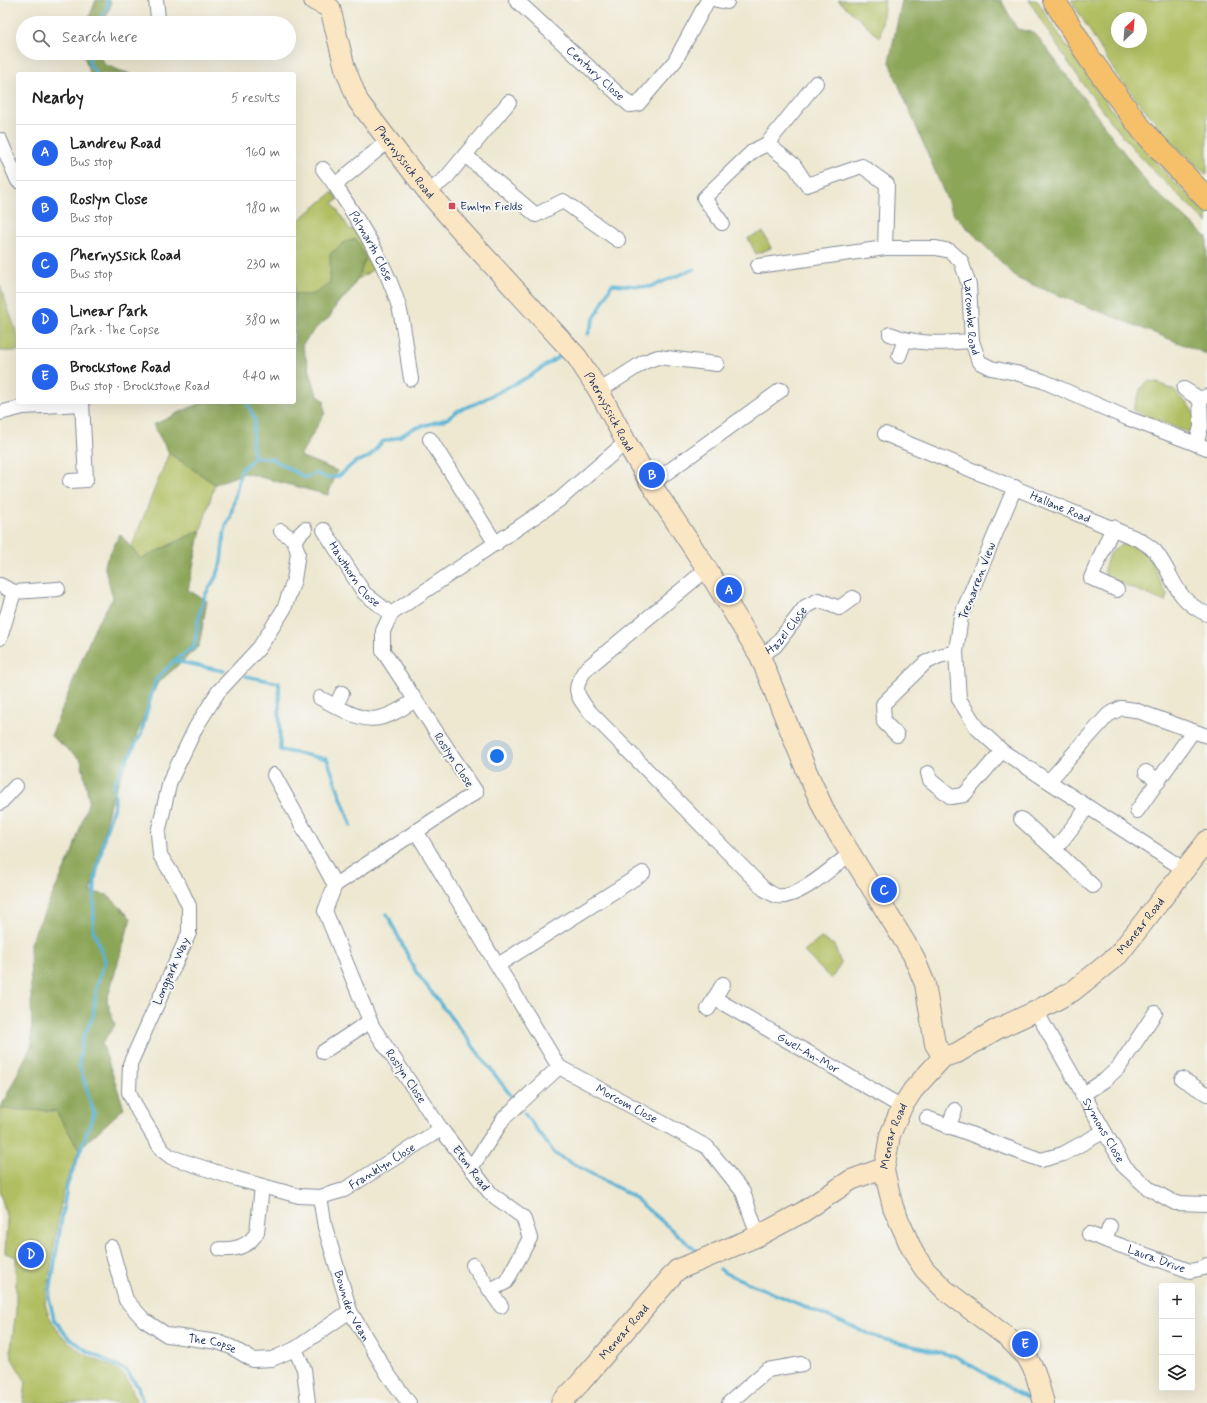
<!DOCTYPE html>
<html lang="en">
<head>
<meta charset="utf-8">
<style>
	:root { --surface:#fff; --page:#f2f2f2; --text:#222; --muted:#767676; --line:#e0e0e0; --accent:#2563eb }
	body { margin:0; font-family:Mynerve,sans-serif; background:var(--page); color:var(--text) }
	.controls { position:absolute; right:12px; bottom:12px; display:grid; overflow:hidden; border-radius:4px; box-shadow:0 4px 16px #0002 }
	.controls button { width:36px; height:36px; display:grid; place-items:center; padding:0; border:0; border-bottom:1px solid var(--line); background:var(--surface); color:var(--text); font:20px sans-serif }
	.compass { position:absolute; left:1111px; top:12px; width:36px; height:36px; border-radius:50%; background:var(--surface); box-shadow:0 4px 16px #0002; rotate:26deg }
	.you { position:absolute; left:497px; top:756px; width:14px; height:14px; margin:-10px; border:3px solid #fff; border-radius:50%; background:#1a73e8; box-shadow:0 0 0 6px #1a73e833 }
	.badge { display:grid; place-items:center; width:26px; height:26px; border-radius:50%; background:var(--accent); color:#fff; font-size:13px; font-weight:700 }
	.pin { position:absolute; translate:-50% -50%; border:2px solid #fff; box-shadow:0 1px 4px #0006 }
	.list { margin:0; padding:0; list-style:none }
	h2 { display:flex; justify-content:space-between; align-items:center; height:52px; margin:0; padding:0 16px; font-size:17px }
	h2 small { font-size:13px; font-weight:400; color:var(--muted) }
	.list li { display:grid; grid-template-columns:26px 1fr auto; gap:12px; align-items:center; box-sizing:border-box; height:56px; padding:0 16px; border-top:1px solid var(--line) }
	.list b { display:block; font-size:15px; white-space:nowrap }
	.list p { margin:0; font-size:13px; white-space:nowrap; color:var(--muted) }
	.list em { font-size:13px; font-style:normal; color:var(--muted) }
	.icon { flex:none; width:22px; height:22px; fill:none; stroke:currentColor; stroke-width:2; stroke-linecap:round; stroke-linejoin:round }
	.map { position:relative; flex:none; width:1207px; height:1403px; overflow:hidden }
	.search { position:absolute; background:var(--surface); box-shadow:0 4px 16px #0002; left:16px; top:16px; width:280px; height:44px; display:flex; align-items:center; gap:10px; box-sizing:border-box; padding:0 14px; border-radius:22px; color:var(--muted); font-size:15px }
	.panel { position:absolute; background:var(--surface); box-shadow:0 4px 16px #0002; left:16px; top:72px; width:280px; height:332px; border-radius:4px }
	.map>svg:first-child { display:block }
</style>
</head>
<body>
<div class="map">
<svg width="1207" height="1403" viewBox="0 0 1207 1403">
	<rect width="100%" height="100%" fill="#f6f6f2"/>
	<filter id="ink" filterUnits="userSpaceOnUse"><feTurbulence type="fractalNoise" baseFrequency=".025" numOctaves="2"/><feDisplacementMap in="SourceGraphic" scale="8" xChannelSelector="R" yChannelSelector="G"/><feConvolveMatrix kernelMatrix="1 2 1 2 8 2 1 2 1" color-interpolation-filters="sRGB"/></filter>
	<filter id="wash" filterUnits="userSpaceOnUse"><feTurbulence type="fractalNoise" baseFrequency=".012" numOctaves="4" result="noise"/><feDisplacementMap in="SourceGraphic" scale="16" xChannelSelector="R" yChannelSelector="G"/><feGaussianBlur stdDeviation="0.9" result="paint"/><feColorMatrix in="noise" values="0 0 0 0 0 0 0 0 0 0 0 0 0 0 0 0 0 1.4 0 .05"/><feComposite in="paint" operator="in"/></filter>
	<g filter="url(#wash)">
		<rect width="100%" height="100%" fill="#eee8d1"/>
		<g fill="#b1bf62" stroke="#667760" fill-rule="evenodd">
			<path d="M 838,0 L 885,0 L 880,38 Z"/>
			<path d="M 1029,0 L 1037,0 C 1065,44 1093,87 1126,127 C 1150,158 1179,186 1207,214 L 1207,223 C 1183,199 1158,177 1136,152 C 1096,105 1060,53 1029,0 Z"/>
			<path d="M 1071,0 L 1207,0 L 1207,175 L 1172,142 L 1118,77 ZM 1117,18 L 1141,18 L 1141,42 L 1117,42 Z"/>
			<path d="M 333,192 L 338,200 L 333,203 L 350,230 L 358,226 L 378,266 L 357,280 L 347,295 L 337,304 L 329,318 L 294,311 L 294,224 Z"/>
			<path d="M 763,232 L 771,248 L 756,254 L 748,238 Z"/>
			<path d="M 0,285 L 18,337 L 18,351 L 0,351 Z"/>
			<path d="M 1148,381 L 1159,383 L 1177,392 L 1178,396 C 1190,404 1201,418 1191,432 L 1187,432 L 1134,411 L 1133,410 L 1141,388 Z"/>
			<path d="M 169,453 L 215,484 L 201,530 L 141,559 L 131,548 Z"/>
			<path d="M 1124,544 C 1158,551 1152,573 1167,594 L 1165,602 L 1106,577 C 1101,565 1112,546 1124,544 Z"/>
			<path d="M 821,938 L 834,945 L 841,964 L 831,979 L 804,952 Z"/>
			<path d="M 0,1109 L 56,1111 L 79,1149 L 63,1191 L 45,1303 C 50,1328 71,1348 94,1359 C 103,1363 114,1366 122,1373 C 130,1380 133,1393 137,1403 L 23,1403 L 26,1382 L 12,1359 L 11,1348 L 16,1311 L 16,1257 L 5,1253 L 7,1220 L 0,1191 Z"/>
		</g>
		<g fill="#8ca658" stroke="#546a5b">
			<path d="M 96,0 L 109,0 L 111,4 L 104,23 L 87,23 Z"/>
			<path d="M 902,0 L 1001,0 L 1017,29 L 1035,33 L 1149,186 L 1207,237 L 1207,354 L 1018,279 L 953,214 L 889,62 Z"/>
			<path d="M 83,53 L 98,53 L 105,65 L 130,74 L 90,74 Z"/>
			<path d="M 356,239 L 366,258 L 357,280 L 347,295 L 337,303 L 329,318 L 317,327 L 302,345 L 317,395 L 324,400 L 325,413 L 300,456 L 337,471 L 328,495 L 245,473 L 215,484 L 169,453 L 153,425 L 202,402 L 294,402 L 294,293 C 312,298 317,293 330,282 L 330,254 L 345,242 Z"/>
			<path d="M 201,530 L 188,590 L 207,601 L 199,646 L 157,684 L 137,734 L 110,804 L 91,892 L 108,895 L 131,918 L 107,1000 L 115,1025 L 102,1043 L 124,1108 L 79,1149 L 56,1111 L 0,1109 L 32,1044 L 30,943 L 72,853 L 89,800 L 81,760 L 51,736 L 95,627 L 113,598 L 104,565 L 120,534 L 141,559 Z"/>
		</g>
		<g fill="none" stroke-linecap="round" stroke-linejoin="round">
			<g stroke="#57b3d5" stroke-width="3.5">
				<path d="M 97,23 L 108,6 L 107,0"/>
				<path d="M 90,53 L 89,64 L 97,74"/>
				<path d="M 588,334 L 593,321 L 612,284 L 650,287 L 694,269"/>
				<path d="M 254,457 L 272,459 L 306,478 L 315,473 L 327,478 L 339,476 L 355,462 L 369,457 L 382,442 L 399,437 L 412,429 L 447,419 L 457,411 L 477,403 L 528,377 L 563,354"/>
				<path d="M 175,661 L 224,671"/>
				<path d="M 246,676 L 279,683 L 280,750 L 327,759 L 351,825"/>
				<path d="M 387,914 L 416,972 L 512,1097"/>
				<path d="M 524,1113 L 555,1154 L 631,1195 L 699,1253"/>
				<path d="M 720,1269 L 725,1273 L 879,1338 L 955,1356 L 1032,1401"/>
				<path d="M 143,1403 L 138,1387 L 127,1371 L 87,1351 L 68,1337 L 54,1319 L 49,1298 L 67,1186 L 94,1113 L 79,1065 L 82,1040 L 93,1016 L 97,985 L 105,961 L 93,929 L 95,879 L 106,831 L 115,803 L 114,784 L 141,734 L 155,681 L 174,661 L 194,647 C 197,631 198,613 204,598 C 208,587 218,578 220,566 C 224,550 221,533 230,518 L 241,470 L 253,459 L 254,455 L 252,443 L 255,419 L 249,407 L 248,402"/>
			</g>
		</g>
	</g>
	<g filter="url(#ink)">
		<g fill="none" stroke-linecap="round" stroke-linejoin="round">
			<defs>
				<g id="street">
					<path d="M 156,0 L 158,18"/>
					<path id="s1" d="M 516,0 L 630,105 L 638,104 L 675,61 L 708,0"/>
					<path d="M 717,0 L 727,2"/>
					<path d="M 0,140 L 18,181"/>
					<path id="s2" d="M 388,141 L 335,185 C 360,223 386,263 399,307 C 405,330 407,356 411,379"/>
					<path d="M 767,144 L 816,83"/>
					<path d="M 465,155 L 536,215 L 563,201 L 618,240"/>
					<path d="M 323,169 L 335,185"/>
					<path d="M 428,192 L 446,178 L 509,102"/>
					<path d="M 722,223 L 704,198 L 753,151 L 767,144 L 794,165 L 807,185 L 862,166 L 887,184 L 885,248"/>
					<path id="s3" d="M 758,266 L 885,248 L 936,248 L 950,251 L 961,261 L 969,285 L 972,341 L 978,359 L 981,363 L 991,368 L 1016,373 L 1043,381 L 1127,418 L 1207,448"/>
					<path d="M 890,334 C 919,346 942,343 972,341"/>
					<path d="M 899,356 L 905,340"/>
					<path d="M 1184,389 L 1200,399"/>
					<path d="M 599,391 L 644,362 L 658,357 L 717,364"/>
					<path d="M 0,413 L 23,407 L 82,404"/>
					<path id="s4" d="M 885,434 L 1140,540 C 1144,543 1151,547 1155,551 C 1175,576 1173,599 1207,614"/>
					<path d="M 430,439 L 496,544"/>
					<path d="M 1196,444 L 1201,427 L 1200,399 L 1207,396"/>
					<path d="M 70,481 L 86,480 L 82,402"/>
					<path d="M 651,484 L 781,390"/>
					<path d="M 1015,487 L 961,616 L 956,652 L 959,699 L 977,728 L 1002,751 L 1185,870"/>
					<path d="M 1113,527 L 1091,578 L 1117,590"/>
					<path id="s5" d="M 324,530 L 364,593 L 391,614"/>
					<path id="s6" d="M 281,531 L 294,540 L 298,553 L 294,580 L 284,609 L 259,648 L 218,692 L 196,727 L 170,781 L 158,833 L 160,855 L 179,885 L 189,906 L 189,933 L 130,1064 L 129,1092 L 138,1111 L 162,1150 L 171,1157 L 237,1179 L 299,1196 L 320,1197 L 344,1190 L 441,1129"/>
					<path d="M 294,540 L 305,529"/>
					<path d="M 707,569 L 585,670 C 573,689 575,693 588,710 L 764,889 C 768,891 773,895 777,896 C 798,900 835,865 851,853"/>
					<path d="M 0,585 L 14,592"/>
					<path d="M 0,638 L 14,592 L 58,589"/>
					<path id="s7" d="M 760,656 L 775,646 L 805,607 L 819,600 L 839,608 L 853,598"/>
					<path d="M 320,698 C 363,720 372,730 415,700"/>
					<path d="M 336,706 L 342,693"/>
					<path d="M 897,735 L 884,722 L 883,704 L 925,663 L 939,656 L 956,652"/>
					<path d="M 1146,772 L 1159,781"/>
					<path d="M 928,773 L 930,780 L 951,797 L 964,795 L 1002,751"/>
					<path d="M 274,775 L 335,885"/>
					<path d="M 1049,781 L 1108,715 L 1121,708 L 1135,710 L 1207,736"/>
					<path d="M 0,803 L 16,786"/>
					<path d="M 1087,808 L 1055,850 L 1093,886"/>
					<path d="M 1137,811 L 1193,731"/>
					<path d="M 1021,819 L 1055,850"/>
					<path id="s8" d="M 416,831 L 559,1067 L 707,1147 L 743,1192 L 758,1236"/>
					<path d="M 498,965 L 643,873"/>
					<path id="s9" d="M 714,998 L 902,1107"/>
					<path d="M 708,1009 L 723,984"/>
					<path id="s10" d="M 1036,1011 L 1124,1166 L 1148,1188 L 1175,1203 L 1207,1204"/>
					<path d="M 323,1052 L 370,1021"/>
					<path d="M 1182,1079 L 1207,1094"/>
					<path d="M 1082,1095 L 1105,1080 L 1119,1067 L 1155,1013"/>
					<path d="M 927,1118 L 1041,1160 L 1063,1154 L 1103,1132"/>
					<path d="M 948,1127 L 955,1110"/>
					<path d="M 471,1168 L 504,1118 L 559,1067"/>
					<path id="s11" d="M 320,1197 L 325,1227 L 350,1311 L 387,1373 L 409,1403"/>
					<path id="s12" d="M 1089,1234 L 1190,1271 L 1204,1268 L 1207,1265"/>
					<path d="M 1105,1240 L 1110,1226"/>
					<path id="s13" d="M 111,1247 L 126,1300 L 144,1320 L 167,1335 L 218,1342 L 231,1347 L 253,1360 L 272,1359 L 295,1349 L 350,1311"/>
					<path d="M 220,1249 C 235,1250 249,1247 257,1232 L 262,1187"/>
					<path d="M 473,1265 L 490,1290 L 506,1282 L 530,1238 L 523,1217 L 491,1194 L 441,1129 L 372,1026 L 325,911 L 335,885 L 476,792 L 383,651 L 383,631 L 391,614 L 559,500 L 626,442"/>
					<path d="M 490,1290 L 501,1306"/>
					<path d="M 295,1349 L 304,1369 L 308,1403"/>
					<path d="M 729,1403 L 767,1370 L 802,1364"/>
				</g>
				<g id="secondary">
					<path id="s14" d="M 314,0 L 330,8 L 345,68 L 358,101 L 428,192 L 466,236 L 577,357 L 599,391 L 626,442 L 651,484 L 707,569 L 760,656 L 807,772 L 826,814 L 913,955 L 925,984 L 935,1044 L 943,1057"/>
					<path id="s15" d="M 561,1403 L 580,1383 L 677,1270 L 758,1236 L 803,1212 L 851,1180 L 875,1171 L 884,1170"/>
					<path id="s16" d="M 1044,1403 L 1035,1372 L 1027,1357 L 1007,1337 L 945,1290 L 925,1270 L 913,1252 L 893,1207 L 884,1170 L 890,1135 L 902,1107 L 913,1090 L 943,1057 L 957,1053 L 997,1029 L 1036,1011 L 1073,991 L 1118,955 L 1207,841"/>
				</g>
				<path id="highway" d="M 1054,0 L 1090,59 L 1143,131 L 1207,199"/>
			</defs>
			<use href="#street" stroke="#848c98" stroke-width="16"/>
			<use href="#secondary" stroke="#848c98" stroke-width="22"/>
			<use href="#highway" stroke="#848c98" stroke-width="24"/>
			<use href="#street" stroke="#fff" stroke-width="14"/>
			<use href="#secondary" stroke="#fbe6c4" stroke-width="20"/>
			<use href="#highway" stroke="#f6c06b" stroke-width="22"/>
		</g>
	</g>
	<rect fill="#d1495b" stroke="#f6f6f2" stroke-width="1.5" x="448" y="202" width="8" height="8" rx="2"/>
	<g text-anchor="middle" stroke-width="4" stroke-linejoin="round" paint-order="stroke">
		<g font-size="12" fill="#1b2f5e" stroke="#f6f6f2">
			<text dy="4" stroke="none"><textPath href="#s1" startOffset="108">Century Close</textPath></text>
			<text dy="4" stroke="none"><textPath href="#s14" startOffset="192">Phernyssick Road</textPath></text>
			<text dy="4" stroke="none"><textPath href="#s2" startOffset="140">Polmarth Close</textPath></text>
			<text dy="4" stroke="none"><textPath href="#s3" startOffset="266">Larcombe Road</textPath></text>
			<text dy="4" stroke="none"><textPath href="#s14" startOffset="516">Phernyssick Road</textPath></text>
			<text dy="4" stroke="none"><textPath href="#s4" startOffset="190">Hallane Road</textPath></text>
			<text dy="4" stroke="none"><textPath href="#s5" startOffset="54">Hawthorn Close</textPath></text>
			<text transform="translate(977 581) rotate(-69)" y="4">Trenarren View</text>
			<text dy="4" stroke="none"><textPath href="#s7" startOffset="37">Hazel Close</textPath></text>
			<text transform="translate(454 760) rotate(57)" y="4">Roslyn Close</text>
			<text dy="4" stroke="none"><textPath href="#s16" startOffset="664">Menear Road</textPath></text>
			<text transform="translate(171 971) rotate(-66)" y="4">Longpark Way</text>
			<text dy="4" stroke="none"><textPath href="#s9" startOffset="109">Gwel-An-Mor</textPath></text>
			<text transform="translate(406 1076) rotate(56)" y="4">Roslyn Close</text>
			<text dy="4" stroke="none"><textPath href="#s8" startOffset="353">Morcom Close</textPath></text>
			<text dy="4" stroke="none"><textPath href="#s10" startOffset="137">Symons Close</textPath></text>
			<text dy="4" stroke="none"><textPath href="#s16" startOffset="328">Menear Road</textPath></text>
			<text dy="4" stroke="none"><textPath href="#s6" startOffset="931">Franklyn Close</textPath></text>
			<text transform="translate(471 1168) rotate(53)" y="4">Eton Road</text>
			<text dy="4" stroke="none"><textPath href="#s12" startOffset="72">Laura Drive</textPath></text>
			<text dy="4" stroke="none"><textPath href="#s11" startOffset="114">Bownder Vean</textPath></text>
			<text dy="4" stroke="none"><textPath href="#s15" startOffset="95">Menear Road</textPath></text>
			<text dy="4" stroke="none"><textPath href="#s13" startOffset="156">The Copse</textPath></text>
		</g>
		<g font-size="12" fill="#1b2f5e" stroke="#f6f6f2" text-anchor="start">
			<text x="460" y="210">Emlyn Fields</text>
		</g>
	</g>
</svg>
<div class="controls">
<button>+</button>
<button>−</button>
<button><svg class="icon" aria-label="layers" viewBox="0 0 24 24"><path d="M12 4l9 5-9 5-9-5zM3 14l9 5 9-5"/></svg></button>
</div>
<svg class="compass" viewBox="-18 -18 36 36"><path d="M0-13l5 13h-10z" fill="#e53935"/><path d="M0 13l5-13h-10z" fill="#767676"/></svg>
<div class="you"></div>
<div class="pin badge" style="left:729px;top:590px">A</div>
<div class="pin badge" style="left:652px;top:475px">B</div>
<div class="pin badge" style="left:884px;top:890px">C</div>
<div class="pin badge" style="left:31px;top:1255px">D</div>
<div class="pin badge" style="left:1025px;top:1344px">E</div>
<div class="search"><svg class="icon" aria-label="search" viewBox="0 0 24 24"><circle cx="10" cy="10" r="6"/><path d="M15 15l6 6"/></svg>Search here</div>
<section class="panel">
<h2>Nearby<small>5 results</small></h2>
<ul class="list">
<li><span class="badge">A</span><div><b>Landrew Road</b><p>Bus stop</p></div><em>160 m</em></li>
<li><span class="badge">B</span><div><b>Roslyn Close</b><p>Bus stop</p></div><em>180 m</em></li>
<li><span class="badge">C</span><div><b>Phernyssick Road</b><p>Bus stop</p></div><em>230 m</em></li>
<li><span class="badge">D</span><div><b>Linear Park</b><p>Park · The Copse</p></div><em>380 m</em></li>
<li><span class="badge">E</span><div><b>Brockstone Road</b><p>Bus stop · Brockstone Road</p></div><em>440 m</em></li>
</ul>
</section>
</div>
</body>
</html>
